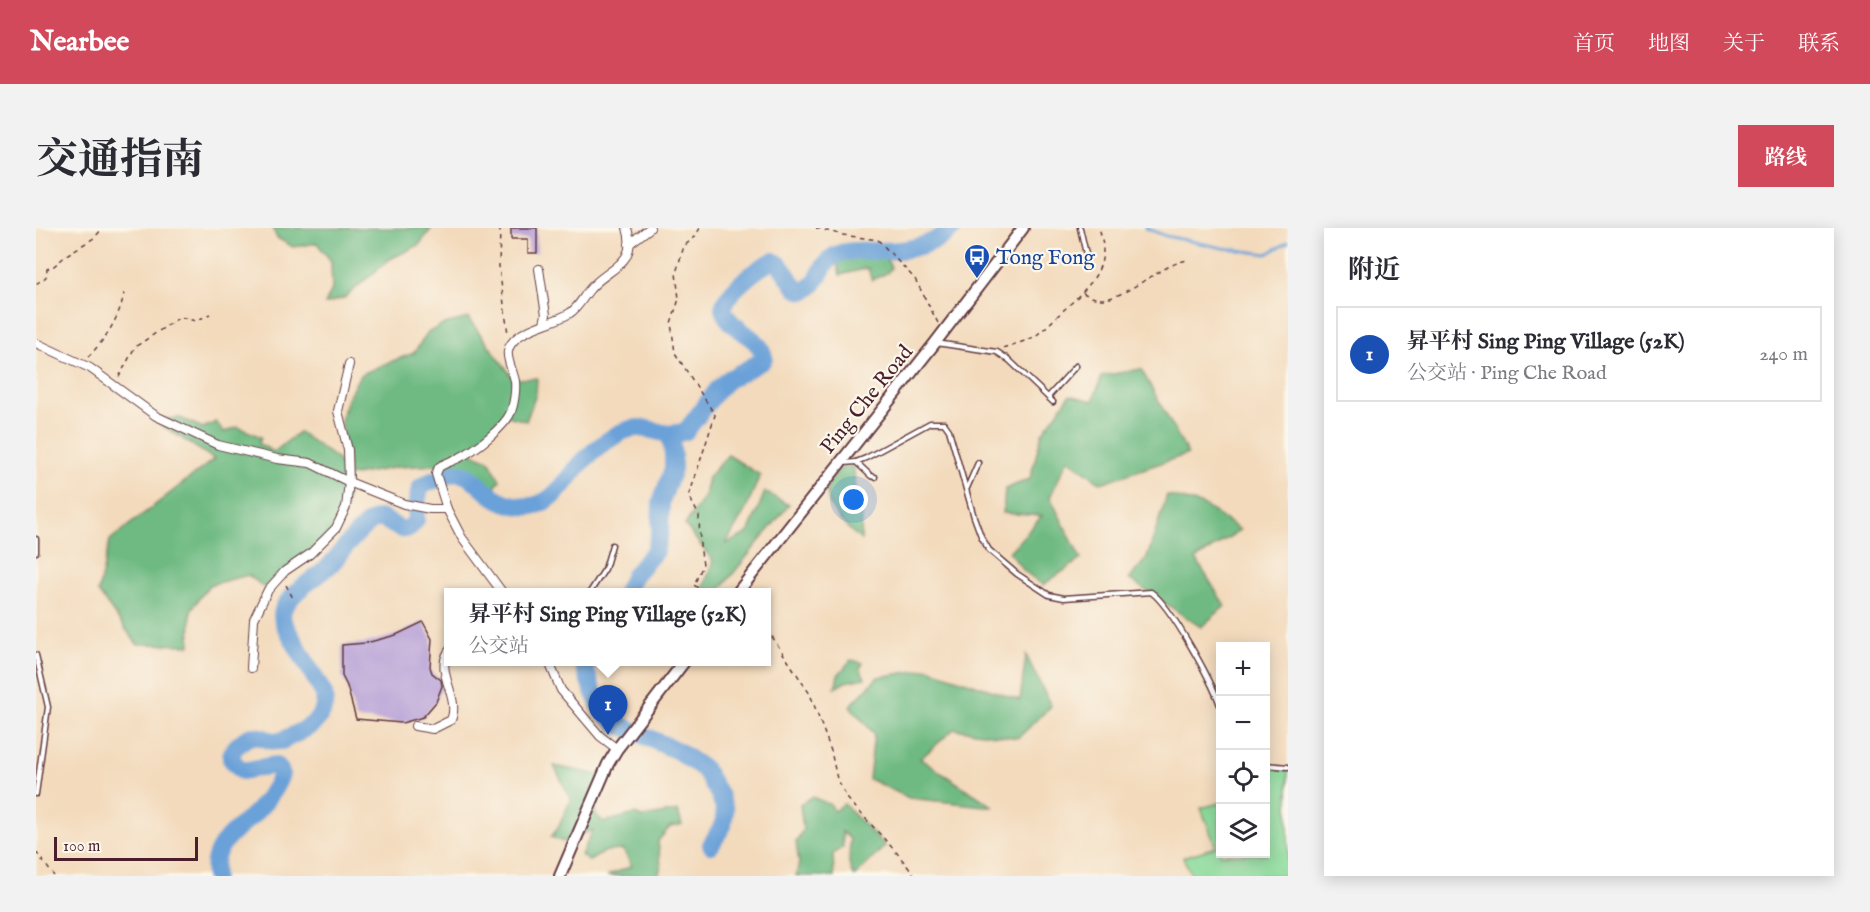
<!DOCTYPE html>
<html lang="zh">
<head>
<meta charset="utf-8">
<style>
	:root { --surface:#fff; --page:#f2f2f3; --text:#2b2b33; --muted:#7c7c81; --line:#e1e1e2; --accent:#d1495b }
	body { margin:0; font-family:"IM FELL English","Noto Serif SC",serif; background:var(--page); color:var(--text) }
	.controls { position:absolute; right:18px; bottom:18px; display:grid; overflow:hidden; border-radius:0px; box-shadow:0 3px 15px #0003 }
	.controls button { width:54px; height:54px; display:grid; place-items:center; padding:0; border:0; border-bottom:2px solid var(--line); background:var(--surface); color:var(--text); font:30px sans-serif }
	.scale { position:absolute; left:18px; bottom:15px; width:144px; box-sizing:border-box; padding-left:6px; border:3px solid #4a1f2b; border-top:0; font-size:16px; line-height:21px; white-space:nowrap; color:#4a1f2b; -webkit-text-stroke:4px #fbf7ec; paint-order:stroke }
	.you { position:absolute; left:818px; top:272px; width:21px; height:21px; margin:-15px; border:4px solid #fff; border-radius:50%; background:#1a73e8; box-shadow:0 0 0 9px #1a73e833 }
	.badge { display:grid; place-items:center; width:39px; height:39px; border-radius:50%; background:var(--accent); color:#fff; font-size:20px; font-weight:700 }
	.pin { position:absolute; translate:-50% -50px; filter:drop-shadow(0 2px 3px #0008) }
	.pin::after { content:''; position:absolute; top:32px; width:21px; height:18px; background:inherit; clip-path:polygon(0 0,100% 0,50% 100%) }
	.popup { position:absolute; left:408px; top:360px; width:327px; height:78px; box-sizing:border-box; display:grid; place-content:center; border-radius:0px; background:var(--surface); filter:drop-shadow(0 2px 4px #0005); font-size:20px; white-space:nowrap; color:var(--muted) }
	.popup b { font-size:22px; color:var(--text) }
	.popup::after { content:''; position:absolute; left:50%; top:100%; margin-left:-12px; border:12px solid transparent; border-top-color:var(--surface) }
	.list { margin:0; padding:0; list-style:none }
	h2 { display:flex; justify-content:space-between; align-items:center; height:78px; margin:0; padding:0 24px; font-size:26px }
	h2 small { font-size:20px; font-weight:400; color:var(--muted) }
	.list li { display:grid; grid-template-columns:39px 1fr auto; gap:18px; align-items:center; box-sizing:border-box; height:96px; margin:0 12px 12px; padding:0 12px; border:2px solid var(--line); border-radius:0px }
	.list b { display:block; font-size:22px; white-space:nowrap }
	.list p { margin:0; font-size:20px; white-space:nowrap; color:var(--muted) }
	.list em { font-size:20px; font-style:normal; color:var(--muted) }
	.icon { flex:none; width:33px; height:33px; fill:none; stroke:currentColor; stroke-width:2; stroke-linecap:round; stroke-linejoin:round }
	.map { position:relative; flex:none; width:1252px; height:648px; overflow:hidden; border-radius:0px }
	header { display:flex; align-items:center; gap:36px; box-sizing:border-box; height:84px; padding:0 30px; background:var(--accent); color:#fff }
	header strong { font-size:28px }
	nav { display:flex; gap:33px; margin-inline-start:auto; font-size:21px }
	.intro { display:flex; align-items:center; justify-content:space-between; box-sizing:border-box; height:144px; padding:0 36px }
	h1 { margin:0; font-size:42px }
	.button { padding:15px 27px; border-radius:0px; background:var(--accent); color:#fff; font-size:21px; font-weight:700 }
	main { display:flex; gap:36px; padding:0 36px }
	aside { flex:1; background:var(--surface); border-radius:0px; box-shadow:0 3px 15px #0003 }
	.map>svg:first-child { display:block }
</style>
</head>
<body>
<header>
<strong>Nearbee</strong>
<nav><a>首页</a><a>地图</a><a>关于</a><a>联系</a></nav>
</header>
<div class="intro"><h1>交通指南</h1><a class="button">路线</a></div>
<main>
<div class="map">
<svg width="1252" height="648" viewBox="0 0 1252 648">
	<rect width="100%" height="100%" fill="#fbf7ec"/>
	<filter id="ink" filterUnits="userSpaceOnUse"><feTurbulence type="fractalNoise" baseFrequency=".0167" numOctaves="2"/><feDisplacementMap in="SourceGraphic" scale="12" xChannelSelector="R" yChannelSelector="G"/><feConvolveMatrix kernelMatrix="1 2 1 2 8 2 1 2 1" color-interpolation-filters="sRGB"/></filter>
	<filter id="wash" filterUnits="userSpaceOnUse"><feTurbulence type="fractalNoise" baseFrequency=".008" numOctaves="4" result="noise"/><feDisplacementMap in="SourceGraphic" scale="24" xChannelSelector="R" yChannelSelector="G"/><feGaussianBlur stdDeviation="1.35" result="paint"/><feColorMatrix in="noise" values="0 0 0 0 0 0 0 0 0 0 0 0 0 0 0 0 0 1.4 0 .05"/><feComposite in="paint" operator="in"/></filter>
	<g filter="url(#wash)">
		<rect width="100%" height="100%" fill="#f3dabc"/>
		<path fill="#89da9a" stroke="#6a7c62" stroke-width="1.5" d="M 1230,540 L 1252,542 L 1252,648 L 1156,648 L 1147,629 L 1180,619 L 1165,580 L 1184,575 L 1184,626 L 1230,626 Z"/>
		<g fill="#6eba82" stroke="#5c6c56" stroke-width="1.5">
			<path d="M 236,0 L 396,0 L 383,17 L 354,31 L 308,70 L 289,76 L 296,61 L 295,33 L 281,15 L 257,19 L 241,10 Z"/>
			<path d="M 825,22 L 847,23 L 855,40 L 851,45 L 836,52 L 832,40 L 804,47 L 799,27 Z"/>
			<path d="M 432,90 L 478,151 L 501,150 L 500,166 L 490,193 L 472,188 L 433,224 L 453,232 L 464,252 L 454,267 C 437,253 432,242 407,249 L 400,237 L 362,239 L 313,248 L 305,193 L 311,171 L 324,147 L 346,137 L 378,125 L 392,104 L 409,96 Z"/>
			<path d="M 1105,141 L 1152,226 L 1065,255 L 1032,231 L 1014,269 L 1045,331 L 1007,357 L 988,343 L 973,324 L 1006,288 L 967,285 L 969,261 L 994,251 L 1006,205 L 1034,167 L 1057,173 L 1066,148 Z"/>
			<path d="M 144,190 L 167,200 L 180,194 L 188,204 L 202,199 L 225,209 L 223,216 L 238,224 L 263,204 L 301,231 L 313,254 L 310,279 L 297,304 L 232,362 L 212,347 L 173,357 L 155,382 L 154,417 L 101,416 L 62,364 L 74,312 L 178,231 L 118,192 Z"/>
			<path d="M 692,227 L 724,247 L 710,281 L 690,316 L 712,305 L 729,264 L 753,277 L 682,364 L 666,364 L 677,333 L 649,297 L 668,268 L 672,249 Z"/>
			<path d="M 818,238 L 819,264 L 808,280 L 826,286 L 825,312 C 811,299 784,278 793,255 C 795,250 802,244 805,240 Z"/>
			<path d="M 1131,267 L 1167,277 L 1204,302 L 1160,331 L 1189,378 L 1165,399 L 1093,351 L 1111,330 Z"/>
			<path d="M 990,427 L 1015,478 L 982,510 L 918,501 L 884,531 L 958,579 L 873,570 L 833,551 L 838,506 L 814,478 L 842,449 L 893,441 L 984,472 Z"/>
			<path d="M 815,432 L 827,435 L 824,440 L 829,450 L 809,454 L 799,460 L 802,447 Z"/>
			<path d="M 518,538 L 565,547 L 559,586 L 568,594 L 599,586 L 606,589 L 642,583 L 646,597 L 634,599 L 622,613 L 625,638 L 622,648 L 571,648 L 596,638 L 587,622 L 570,623 L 553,633 L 545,627 L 557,602 L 527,614 L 515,609 L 522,600 L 535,571 Z"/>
			<path d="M 776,569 L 795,577 L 798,583 L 808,576 L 849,618 L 819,648 L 817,648 L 813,635 L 814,611 L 806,604 L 807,619 L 797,626 L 798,648 L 760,648 L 763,635 L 760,614 L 767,602 L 764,576 Z"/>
		</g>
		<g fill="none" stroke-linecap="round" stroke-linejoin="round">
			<path stroke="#6aa1d8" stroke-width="3" d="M 1110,0 L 1130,8 L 1187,20 L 1231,26 L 1252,14"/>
			<g stroke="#6aa1d8" stroke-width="18">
				<path d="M 590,364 L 598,347 L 619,323 L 624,304 L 625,274 L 637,241 L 637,227 L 634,207"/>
				<path d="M 550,434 L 548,438 C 556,461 561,481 582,496 L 642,523 L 668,541 L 683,566 L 689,582 L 687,597 L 675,617"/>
				<path d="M 179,648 C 174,619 197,605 216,588 C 227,577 240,561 245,546 L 244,542 L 239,537 L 206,543 L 195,531 C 195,523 199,520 204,515 C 222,499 228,516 245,513 C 266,503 293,494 288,466 L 248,396 C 244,386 247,379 254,371 C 265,357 281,350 293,338 C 306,325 325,295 343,290 C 359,294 367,312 380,292 L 380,279 L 384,260 C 389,255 396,253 404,250 C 409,248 416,245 421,245 C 435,245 445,261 455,267 C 464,273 475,277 485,278 C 514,282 529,254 545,235 C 554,226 566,216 577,209 C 609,187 622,214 650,203 L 682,161 L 693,151 L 726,133 L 728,129 C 724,107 693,102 687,81 C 689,65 722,39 737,33 L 743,36 L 761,61 L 768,63 C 784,56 784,36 798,28 C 810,21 830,23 844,23 C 870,23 898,18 917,0"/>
			</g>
		</g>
		<g id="blocks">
			<g fill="#b39bd5">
				<path d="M 475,0 L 501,0 L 501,25 L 492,25 L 492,11 L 475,11 Z"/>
				<path d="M 387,394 L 396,411 L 394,439 L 396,445 L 405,452 L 406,458 L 400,474 L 387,489 L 366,495 L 320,491 L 311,458 L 306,448 L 306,417 L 330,415 L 360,407 Z"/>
			</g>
		</g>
	</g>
	<g filter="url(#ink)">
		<use href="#blocks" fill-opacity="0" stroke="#633b41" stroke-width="1.5"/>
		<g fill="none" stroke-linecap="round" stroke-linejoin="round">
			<defs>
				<g id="service">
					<path d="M 1044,0 L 1050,26"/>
					<path d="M 900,115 L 961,124 L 973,132 L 1017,174"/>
					<path d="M 1012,169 L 1040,138"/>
					<path d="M 820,234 L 835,248 L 839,249"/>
					<path d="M 808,235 L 820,234 L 830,230 L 894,195 L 908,195 L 913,202 L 938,289 L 945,308 L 953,322 L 981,346 L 1013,367 L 1028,370 L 1115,364 C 1135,378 1175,452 1184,477"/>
					<path d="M 931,260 L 942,235"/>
					<path d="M 0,311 L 0,324"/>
					<path d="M 554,364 L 569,341 L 576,317"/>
					<path d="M 0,427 L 12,479 L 0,566"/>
					<path d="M 1230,537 L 1252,539"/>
				</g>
				<g id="minor">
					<path d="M 593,16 L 614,0"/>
					<path d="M 503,41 L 510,87 L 508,95"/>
					<path d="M 0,115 L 54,140 L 120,188 L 182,217 L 241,231 L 274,235 L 313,254 L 368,276 L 394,281 L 411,281 L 426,310 L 466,364"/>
					<path d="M 411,281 L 400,246 L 403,239 C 409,235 416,233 423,230 C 439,222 468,200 475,184 C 478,176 480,162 479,153 C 475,134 463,123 483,108 C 498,97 518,95 534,85 C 543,79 547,69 554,61 C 571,40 603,37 591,0"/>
					<path d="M 513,434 L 525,462 L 564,508 L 581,521"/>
					<path d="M 215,440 L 218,391 L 232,362 L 249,343 L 274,326 L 300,300 L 310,279 L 313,254 L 312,222 L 302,183 L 313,136"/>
					<path d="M 379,498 L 397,501 L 415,492 C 425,469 398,444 413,423"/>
				</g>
				<g id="tertiary">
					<path d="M 702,364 L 899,115 L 987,0"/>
					<path d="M 524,648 L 572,536 L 581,521 L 648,434"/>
				</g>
			</defs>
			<use href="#service" stroke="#633b41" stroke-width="7"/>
			<use href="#minor" stroke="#633b41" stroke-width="10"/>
			<use href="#tertiary" stroke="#633b41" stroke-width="14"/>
			<g stroke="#633b41" stroke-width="1.5" stroke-dasharray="4.5 4.5" stroke-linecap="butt">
				<path d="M 464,0 L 463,39 L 472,106"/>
				<path d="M 664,0 L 659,9 L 648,18 L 640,45 L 643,71 L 635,95 L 639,125 L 679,187 L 653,268 L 663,288 L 664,317 L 667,337 L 658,357 L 667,364"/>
				<path d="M 780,0 L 807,7 L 842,12 L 879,51 L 902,95"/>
				<path d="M 0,56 L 10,49 L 11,41 L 18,38 L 32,26 L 58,10 L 67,0"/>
				<path d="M 1047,65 C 1052,67 1058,71 1065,71 C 1088,72 1125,36 1152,32"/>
				<path d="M 967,120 C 978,116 993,113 1002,106 C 1012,98 1021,88 1030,80 C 1055,56 1076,38 1063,0"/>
				<path d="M 52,129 C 69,112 84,89 88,65"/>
				<path d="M 83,149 L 99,119 L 144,89 L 160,93 L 174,86"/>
				<path d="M 250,357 L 258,372"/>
				<path d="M 731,401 L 774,466 L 795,523 L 801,551 L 811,570 L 861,625 L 879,648"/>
				<path d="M 0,624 L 18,648"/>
			</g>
			<use href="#service" stroke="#fff" stroke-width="4"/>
			<use href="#minor" stroke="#fff" stroke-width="8"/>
			<use href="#tertiary" stroke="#fff" stroke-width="10"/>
		</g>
	</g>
	<defs>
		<symbol id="bus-pin" viewBox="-11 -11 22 30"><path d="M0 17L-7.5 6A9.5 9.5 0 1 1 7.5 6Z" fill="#1a4fb4" stroke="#fbf7ec"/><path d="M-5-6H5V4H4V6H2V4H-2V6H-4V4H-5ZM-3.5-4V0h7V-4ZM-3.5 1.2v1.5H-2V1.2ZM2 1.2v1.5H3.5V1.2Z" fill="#fff"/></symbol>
	</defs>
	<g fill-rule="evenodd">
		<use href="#bus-pin" x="926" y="14" width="30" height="40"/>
	</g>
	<g text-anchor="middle" stroke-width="4.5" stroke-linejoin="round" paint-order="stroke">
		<g font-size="21" fill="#164399" stroke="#fbf7ec" text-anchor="start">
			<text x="960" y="36">Tong Fong</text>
		</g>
		<g font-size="21" fill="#4a1f2b" stroke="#fbf7ec">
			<text transform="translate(830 171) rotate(-51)" y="7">Ping Che Road</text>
		</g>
	</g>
</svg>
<div class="controls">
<button>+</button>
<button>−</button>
<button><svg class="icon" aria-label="locate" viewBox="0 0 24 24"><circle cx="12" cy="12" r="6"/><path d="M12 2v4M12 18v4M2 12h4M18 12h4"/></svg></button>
<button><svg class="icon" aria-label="layers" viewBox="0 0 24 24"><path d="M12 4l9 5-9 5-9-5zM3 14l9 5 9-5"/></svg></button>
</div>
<div class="scale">100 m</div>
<div class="you"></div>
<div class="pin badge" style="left:572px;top:507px;background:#1a4fb4">1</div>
<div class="popup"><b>昇平村 Sing Ping Village (52K)</b>公交站</div>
</div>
<aside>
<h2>附近<small></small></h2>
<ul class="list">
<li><span class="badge" style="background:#1a4fb4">1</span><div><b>昇平村 Sing Ping Village (52K)</b><p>公交站 · Ping Che Road</p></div><em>240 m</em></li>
</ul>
</aside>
</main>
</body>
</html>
